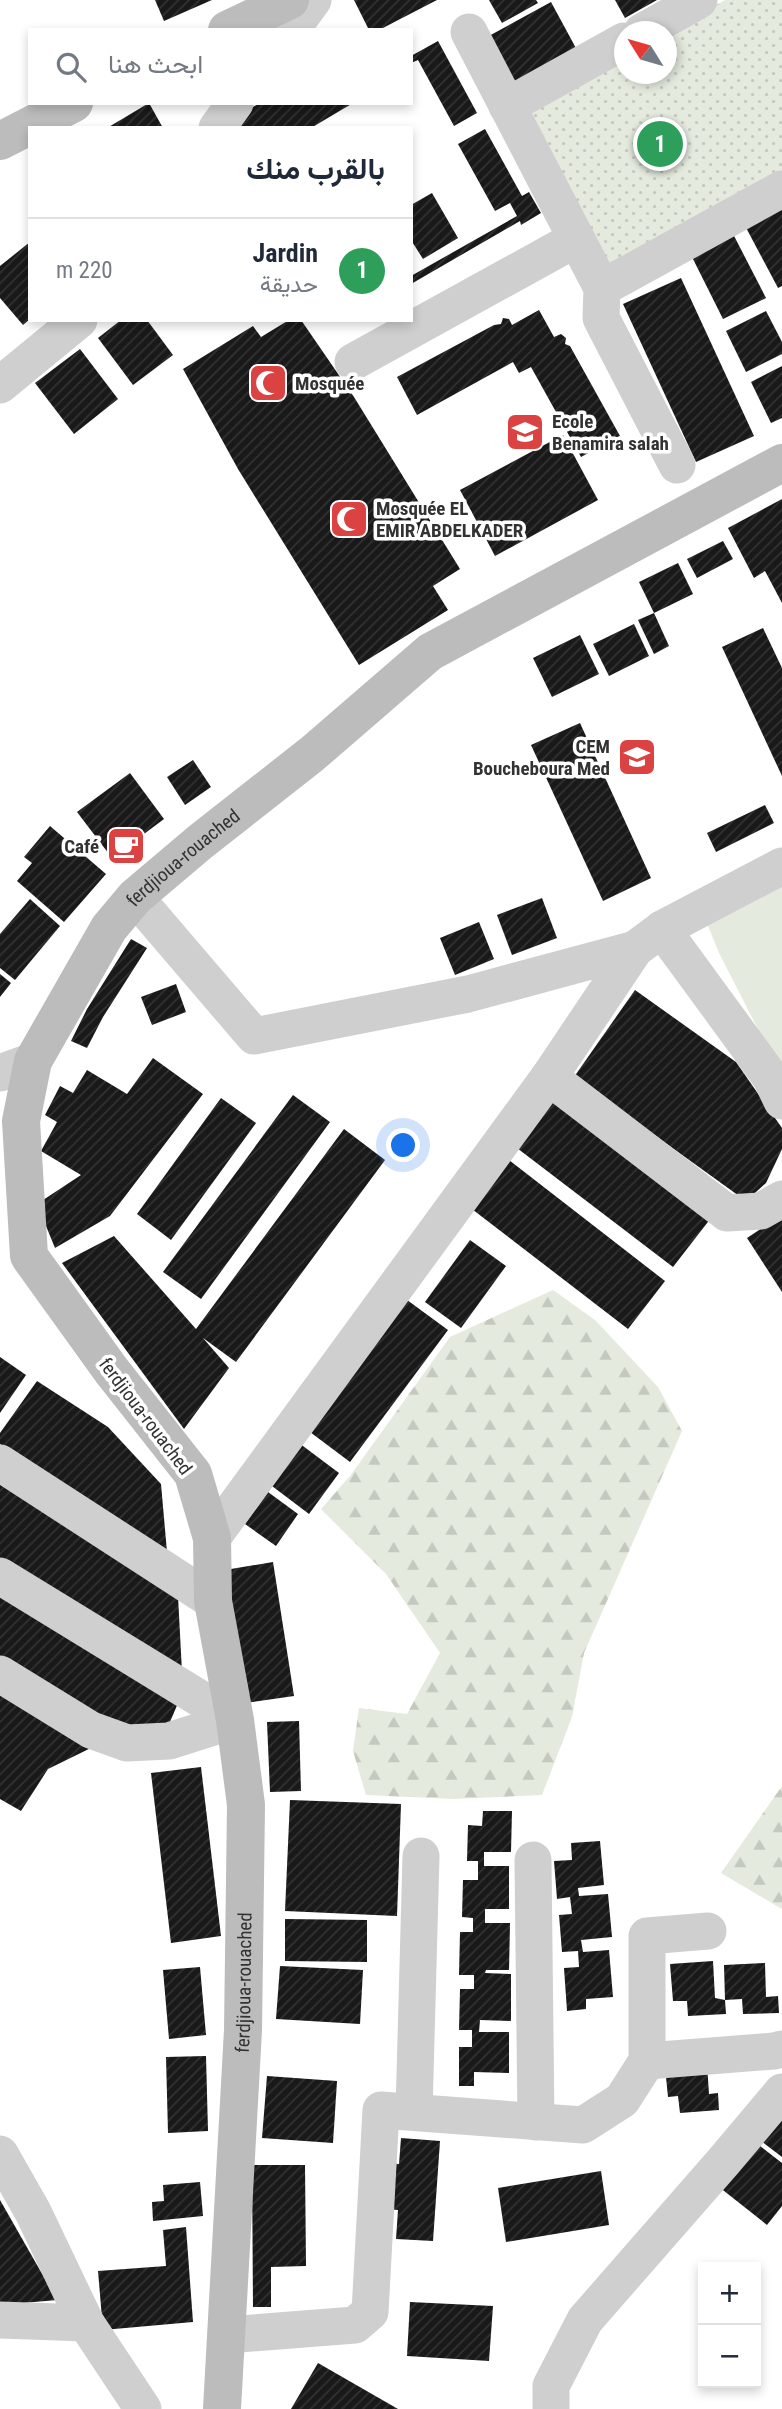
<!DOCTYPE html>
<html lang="ar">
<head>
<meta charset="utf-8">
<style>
	:root { --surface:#fff; --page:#f6f6f7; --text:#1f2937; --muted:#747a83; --line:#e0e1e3; --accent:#db2777 }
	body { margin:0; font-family:"Roboto Condensed",Vazirmatn,sans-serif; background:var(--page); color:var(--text); direction:rtl }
	.controls { position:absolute; right:21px; bottom:21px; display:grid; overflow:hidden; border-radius:0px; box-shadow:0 4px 10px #0003 }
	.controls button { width:63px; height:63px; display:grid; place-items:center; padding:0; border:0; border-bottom:2px solid var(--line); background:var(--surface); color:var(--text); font:35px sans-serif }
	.compass { position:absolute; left:614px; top:21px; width:63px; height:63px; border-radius:50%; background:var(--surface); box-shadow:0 4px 10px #0003; rotate:307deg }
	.you { position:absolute; left:404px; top:1146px; width:24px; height:24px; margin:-18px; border:5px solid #fff; border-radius:50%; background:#1a73e8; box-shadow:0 0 0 10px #1a73e833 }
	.badge { display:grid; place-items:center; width:46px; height:46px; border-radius:50%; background:var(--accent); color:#fff; font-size:23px; font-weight:700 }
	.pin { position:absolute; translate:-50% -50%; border:4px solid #fff; box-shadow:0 2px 7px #0006 }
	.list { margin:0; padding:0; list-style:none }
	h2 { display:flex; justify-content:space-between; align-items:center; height:91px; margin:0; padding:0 28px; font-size:30px }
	h2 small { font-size:23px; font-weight:400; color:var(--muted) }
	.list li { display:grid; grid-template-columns:46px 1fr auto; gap:21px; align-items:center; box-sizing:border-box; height:105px; padding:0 28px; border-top:2px solid var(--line) }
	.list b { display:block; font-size:26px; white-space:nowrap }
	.list p { margin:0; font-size:23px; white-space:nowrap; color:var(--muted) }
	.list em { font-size:23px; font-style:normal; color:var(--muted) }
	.icon { flex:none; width:38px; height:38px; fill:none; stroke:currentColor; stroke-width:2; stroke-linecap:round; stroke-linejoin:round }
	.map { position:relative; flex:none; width:782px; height:2409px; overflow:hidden; direction:ltr }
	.search { position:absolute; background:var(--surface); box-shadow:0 4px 10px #0003; left:28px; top:28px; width:385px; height:77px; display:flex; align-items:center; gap:18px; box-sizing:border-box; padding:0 24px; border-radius:0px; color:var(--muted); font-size:26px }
	.panel { position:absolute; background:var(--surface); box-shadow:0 4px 10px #0003; left:28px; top:126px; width:385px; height:196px; border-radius:0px; direction:rtl }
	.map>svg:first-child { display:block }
</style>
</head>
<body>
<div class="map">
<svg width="782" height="2409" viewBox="0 0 782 2409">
	<defs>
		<pattern id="grass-dots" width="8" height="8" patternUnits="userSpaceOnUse" patternTransform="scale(1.75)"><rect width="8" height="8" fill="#e4eade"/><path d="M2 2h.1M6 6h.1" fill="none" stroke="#c4c9bf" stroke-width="1.8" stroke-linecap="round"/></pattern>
		<pattern id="forest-firs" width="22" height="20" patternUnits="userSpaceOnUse" patternTransform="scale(1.75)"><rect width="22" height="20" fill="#e4eade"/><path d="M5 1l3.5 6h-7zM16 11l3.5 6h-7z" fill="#c4c9bf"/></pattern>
		<pattern id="building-hatch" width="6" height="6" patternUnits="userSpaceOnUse" patternTransform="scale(1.75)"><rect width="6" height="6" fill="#191919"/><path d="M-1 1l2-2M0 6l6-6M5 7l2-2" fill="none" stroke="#323232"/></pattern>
	</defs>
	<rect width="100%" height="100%" fill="#fff"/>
	<path fill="url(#grass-dots)" d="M 725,0 L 782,0 L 782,173 L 609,271 L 522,114 L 624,56 L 624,74 L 666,74 L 667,33 Z"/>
	<g fill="url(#forest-firs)">
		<path d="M 553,1290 L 595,1320 L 658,1387 L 682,1431 L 584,1653 L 572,1717 L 542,1795 L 454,1799 L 366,1795 L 353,1751 L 359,1708 L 407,1714 L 440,1653 L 386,1574 L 321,1509 L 350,1476 L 450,1337 Z"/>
		<path d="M 782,1786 L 782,1909 L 721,1873 Z"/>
	</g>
	<path fill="#e4eade" d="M 782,882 L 782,1076 L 719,953 L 706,921 Z"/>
	<g fill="url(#building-hatch)">
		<path d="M 155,0 L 212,0 L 164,21 Z"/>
		<path d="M 354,0 L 437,0 L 379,30 L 369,30 Z"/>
		<path d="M 489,0 L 536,0 L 538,3 L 502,23 Z"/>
		<path d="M 615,0 L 657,0 L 625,18 Z"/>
		<path d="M 551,2 L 577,50 L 513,85 L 487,37 Z"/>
		<path d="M 438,41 L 477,113 L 454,126 L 418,60 L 411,63 L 411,56 Z"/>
		<path d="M 149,103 L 163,128 L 107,128 Z"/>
		<path d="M 260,103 L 353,103 L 311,128 L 217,128 Z"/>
		<path d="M 485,129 L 522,196 L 529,192 L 541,213 L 521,225 L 520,221 L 411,284 L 411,276 L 517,216 L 510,203 L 495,211 L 458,144 Z"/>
		<path d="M 432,193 L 458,238 L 423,259 L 411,240 L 411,205 Z"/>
		<path d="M 782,201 L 782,286 L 778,288 L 743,222 Z"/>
		<path d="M 731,230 L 766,298 L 723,319 L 689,251 Z"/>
		<path d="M 30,242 L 30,319 L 23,325 L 0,298 L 0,266 Z"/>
		<path d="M 681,278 L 754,436 L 696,462 L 623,304 Z"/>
		<path d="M 539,310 L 554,337 L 561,334 L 566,338 L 565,344 L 570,346 L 620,436 L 581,457 L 531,367 L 519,373 L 513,362 L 417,415 L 397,377 L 494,325 L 501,324 L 503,318 L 509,319 L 512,325 Z"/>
		<path d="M 766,311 L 782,342 L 782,354 L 746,372 L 726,331 Z"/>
		<path d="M 121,320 L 147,320 L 173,355 L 133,385 L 98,338 Z"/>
		<path d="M 289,320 L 301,320 L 354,397 L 460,569 L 433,586 L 448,610 L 359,665 L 238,469 L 183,369 L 253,326 L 261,337 Z"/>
		<path d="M 80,349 L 118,399 L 74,434 L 35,383 Z"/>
		<path d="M 782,366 L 782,418 L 771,423 L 751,382 Z"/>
		<path d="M 563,435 L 598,500 L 495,556 L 460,490 Z"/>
		<path d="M 782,499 L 782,603 L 765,571 L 754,578 L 728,528 Z"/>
		<path d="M 723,541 L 733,559 L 697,578 L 687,559 Z"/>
		<path d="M 678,563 L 693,594 L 654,613 L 639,582 Z"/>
		<path d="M 654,613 L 669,646 L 654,654 L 638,620 Z"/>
		<path d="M 634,624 L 649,656 L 609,676 L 593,644 Z"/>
		<path d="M 763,628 L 782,668 L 782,776 L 722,647 Z"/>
		<path d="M 580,635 L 599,674 L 552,697 L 533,658 Z"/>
		<path d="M 580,723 L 651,878 L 603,901 L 531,745 Z"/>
		<path d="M 193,760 L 211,787 L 185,805 L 167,777 Z"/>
		<path d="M 130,773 L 164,819 L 112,858 L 77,812 Z"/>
		<path d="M 765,805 L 774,823 L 716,852 L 707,833 Z"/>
		<path d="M 50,826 L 106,874 L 64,922 L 17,881 L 32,863 L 24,857 Z"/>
		<path d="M 542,898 L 557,938 L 512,955 L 497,915 Z"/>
		<path d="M 30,899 L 60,926 L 15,980 L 0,968 L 0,934 Z"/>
		<path d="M 479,922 L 494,959 L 455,975 L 440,938 Z"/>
		<path d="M 131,939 L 147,948 L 103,1017 L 87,1048 L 71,1041 L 87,1009 Z"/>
		<path d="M 0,974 L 11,983 L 0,997 Z"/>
		<path d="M 176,984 L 186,1012 L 152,1025 L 141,997 Z"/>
		<path d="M 635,990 L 736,1062 L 782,1128 L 782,1149 L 766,1183 L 746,1201 L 574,1077 Z"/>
		<path d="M 153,1058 L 203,1094 L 110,1216 L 55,1248 L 37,1204 L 81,1175 L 41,1151 L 57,1122 L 45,1115 L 60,1086 L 73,1093 L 87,1070 L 127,1094 Z"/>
		<path d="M 293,1095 L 330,1122 L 201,1299 L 163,1272 Z"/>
		<path d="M 550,1096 L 711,1218 L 673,1267 L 513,1145 Z"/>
		<path d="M 221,1098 L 256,1123 L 171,1240 L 137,1214 Z"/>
		<path d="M 344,1129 L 385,1160 L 236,1362 L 203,1338 L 229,1368 L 184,1429 L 62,1263 L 114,1236 L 196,1329 Z"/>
		<path d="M 505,1157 L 665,1281 L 628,1329 L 468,1206 Z"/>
		<path d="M 782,1215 L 782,1292 L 747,1238 Z"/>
		<path d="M 470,1240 L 506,1266 L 461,1328 L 425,1302 Z"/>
		<path d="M 403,1297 L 448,1330 L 350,1462 L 306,1429 Z"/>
		<path d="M 0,1357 L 26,1375 L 0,1413 Z"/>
		<path d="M 37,1381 L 108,1427 L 161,1484 L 167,1552 L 0,1444 L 0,1433 Z"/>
		<path d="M 299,1443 L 339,1473 L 309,1514 L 268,1483 Z"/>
		<path d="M 0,1483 L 178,1596 L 182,1672 L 0,1561 Z"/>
		<path d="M 268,1492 L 298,1514 L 276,1546 L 245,1524 Z"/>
		<path d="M 273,1562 L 294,1696 L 246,1703 L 225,1570 Z"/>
		<path d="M 0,1588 L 181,1696 L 167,1729 L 121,1731 L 0,1659 Z"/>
		<path d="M 0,1688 L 97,1745 L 48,1769 L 21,1811 L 0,1799 Z"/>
		<path d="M 299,1721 L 301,1791 L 270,1792 L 267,1722 Z"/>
		<path d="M 201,1767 L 221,1936 L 171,1943 L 151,1773 Z"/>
		<path d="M 290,1800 L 401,1804 L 397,1916 L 285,1911 Z"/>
		<path d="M 483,1811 L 512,1811 L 511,1852 L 484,1852 L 484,1866 L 509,1866 L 509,1909 L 485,1909 L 485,1923 L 510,1923 L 509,1970 L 486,1970 L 485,1973 L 511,1974 L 511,2021 L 480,2020 L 479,2032 L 509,2032 L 509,2073 L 474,2072 L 474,2086 L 459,2086 L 459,2047 L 472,2047 L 472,2030 L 459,2030 L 460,1989 L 474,1989 L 474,1975 L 459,1975 L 460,1932 L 473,1932 L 473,1918 L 462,1917 L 463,1880 L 478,1880 L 478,1861 L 467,1861 L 468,1825 L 482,1826 Z"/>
		<path d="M 600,1841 L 604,1885 L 578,1888 L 579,1896 L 608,1894 L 612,1937 L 581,1940 L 583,1952 L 609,1950 L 613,1997 L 586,1999 L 586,2009 L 567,2011 L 564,1968 L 579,1967 L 578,1951 L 562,1952 L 559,1915 L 572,1914 L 570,1897 L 557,1899 L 554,1861 L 572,1860 L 571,1843 Z"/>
		<path d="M 285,1919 L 367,1920 L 367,1962 L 285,1961 Z"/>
		<path d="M 713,1961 L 715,1998 L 725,2000 L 726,2014 L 688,2016 L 687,2001 L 673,2001 L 670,1964 Z"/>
		<path d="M 765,1963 L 766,1997 L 778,1996 L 779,2013 L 743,2014 L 742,1999 L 725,2000 L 724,1965 Z"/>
		<path d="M 280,1966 L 363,1970 L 360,2024 L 276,2019 Z"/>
		<path d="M 200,1967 L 206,2035 L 169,2039 L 163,1970 Z"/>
		<path d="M 206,2056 L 208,2131 L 168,2133 L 166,2057 Z"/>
		<path d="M 707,2064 L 709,2094 L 718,2093 L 719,2110 L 680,2113 L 678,2096 L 668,2097 L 665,2067 Z"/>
		<path d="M 267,2076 L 337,2081 L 333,2143 L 262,2138 Z"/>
		<path d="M 782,2098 L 782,2157 L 753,2135 Z"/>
		<path d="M 401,2138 L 440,2141 L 433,2241 L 396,2239 L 398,2210 L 383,2209 L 386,2163 L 399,2164 Z"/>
		<path d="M 750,2138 L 782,2163 L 782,2206 L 767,2225 L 714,2183 Z"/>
		<path d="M 252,2165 L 305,2165 L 306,2266 L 271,2267 L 271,2307 L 253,2307 Z"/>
		<path d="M 601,2171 L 609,2225 L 506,2242 L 498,2188 Z"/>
		<path d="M 200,2182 L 203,2216 L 153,2221 L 152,2202 L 164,2201 L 163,2185 Z"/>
		<path d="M 0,2200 L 57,2300 L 0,2305 Z"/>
		<path d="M 186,2227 L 193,2322 L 103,2330 L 98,2271 L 166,2266 L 163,2230 Z"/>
		<path d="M 410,2302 L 493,2306 L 489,2361 L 407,2356 Z"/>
		<path d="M 318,2363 L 398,2409 L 291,2409 Z"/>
	</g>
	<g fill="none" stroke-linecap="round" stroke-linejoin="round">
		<g stroke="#cfcfcf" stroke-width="37">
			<path d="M 291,30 L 313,0"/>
			<path d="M 469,32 L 602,288 L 601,318 L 677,465"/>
			<path d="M 642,32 L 699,0"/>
			<path d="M 507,106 L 624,41"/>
			<path d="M 217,128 L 235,103"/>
			<path d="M 602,288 L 782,189"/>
			<path d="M 353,362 L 576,239"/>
			<path d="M 0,385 L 79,320"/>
			<path d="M 135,897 L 254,1036 L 468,994 L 635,949 L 662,929 L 782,866"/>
			<path d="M 662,929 L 771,1078 L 782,1101"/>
			<path d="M 0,1073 L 33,1061"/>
			<path d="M 549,1077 L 727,1213 L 761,1211 L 782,1199"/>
			<path d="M 0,1463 L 213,1601"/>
			<path d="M 212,1538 L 549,1077 L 635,949"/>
			<path d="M 0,1576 L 235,1720"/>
			<path d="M 0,1674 L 91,1730 L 127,1743 L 169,1741 L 235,1720"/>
			<path d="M 533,1860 L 536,2122"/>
			<path d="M 647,2061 L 774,2051 L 782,2049"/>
			<path d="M 414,2112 L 421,1856"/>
			<path d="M 0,2154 L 33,2212 L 86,2323 L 143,2409"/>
			<path d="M 0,2320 L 86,2323"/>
			<path d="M 227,2335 L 355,2325 L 370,2312 L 381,2110 L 583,2125 L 622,2100 L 647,2061 L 647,1936 L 708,1931"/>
			<path d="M 551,2409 L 551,2386 L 585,2320 L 724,2161 L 782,2092"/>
		</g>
		<g stroke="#bcbcbc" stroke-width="38">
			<path d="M 227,30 L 290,0"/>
			<path d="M 0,141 L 74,103"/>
			<path id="s1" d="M 222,2409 L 243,2030 L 246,1805 L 235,1720 L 213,1601 L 212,1538 L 193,1474 L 111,1370 L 29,1256 L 21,1121 L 33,1061 L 109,928 L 135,897 L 200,842 L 312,754 L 430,652 L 782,463"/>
		</g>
	</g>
	<defs>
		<symbol id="mosque-square" viewBox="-11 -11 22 22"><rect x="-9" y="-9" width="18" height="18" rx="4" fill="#db4242" stroke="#fff"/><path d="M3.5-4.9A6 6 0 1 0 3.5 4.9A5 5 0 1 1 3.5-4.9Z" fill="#fff"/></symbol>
		<symbol id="school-square" viewBox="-11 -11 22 22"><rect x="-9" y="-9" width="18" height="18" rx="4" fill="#db4242" stroke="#fff"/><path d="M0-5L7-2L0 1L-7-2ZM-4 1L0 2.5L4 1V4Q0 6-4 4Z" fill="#fff"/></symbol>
		<symbol id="cafe-square" viewBox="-11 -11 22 22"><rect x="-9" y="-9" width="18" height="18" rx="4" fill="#db4242" stroke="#fff"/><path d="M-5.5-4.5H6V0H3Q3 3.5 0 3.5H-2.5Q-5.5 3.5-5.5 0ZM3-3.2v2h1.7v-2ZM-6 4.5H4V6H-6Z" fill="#fff"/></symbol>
	</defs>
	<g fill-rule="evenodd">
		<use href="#mosque-square" x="246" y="361" width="44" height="44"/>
		<use href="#school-square" x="503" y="410" width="44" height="44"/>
		<use href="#mosque-square" x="327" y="497" width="44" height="44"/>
		<use href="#school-square" x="615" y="735" width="44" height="44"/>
		<use href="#cafe-square" x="104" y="824" width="44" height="44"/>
	</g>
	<g text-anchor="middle" stroke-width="7" stroke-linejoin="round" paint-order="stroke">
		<g font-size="19" font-weight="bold" fill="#323232" stroke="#fff" text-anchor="start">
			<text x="295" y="390">Mosquée</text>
			<text x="552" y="428">Ecole<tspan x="552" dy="22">Benamira salah</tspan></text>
			<text x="376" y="515">Mosquée EL<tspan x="376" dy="22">EMIR ABDELKADER</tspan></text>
			<text x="610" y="753" text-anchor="end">CEM<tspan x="610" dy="22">Boucheboura Med</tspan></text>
			<text x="99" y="853" text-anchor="end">Café</text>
		</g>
		<g font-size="19" fill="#323232" stroke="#fff">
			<text dy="7" stroke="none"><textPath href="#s1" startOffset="1666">ferdjioua-rouached</textPath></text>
			<text transform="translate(146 1416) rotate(53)" y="7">ferdjioua-rouached</text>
			<text dy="7" stroke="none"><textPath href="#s1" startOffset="427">ferdjioua-rouached</textPath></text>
		</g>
	</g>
</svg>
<div class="controls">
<button>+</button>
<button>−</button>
</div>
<svg class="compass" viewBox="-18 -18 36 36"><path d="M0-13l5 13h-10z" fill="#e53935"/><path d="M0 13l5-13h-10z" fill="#747a83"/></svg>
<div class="you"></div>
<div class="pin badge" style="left:660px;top:144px;background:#2e9e5b">1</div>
<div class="search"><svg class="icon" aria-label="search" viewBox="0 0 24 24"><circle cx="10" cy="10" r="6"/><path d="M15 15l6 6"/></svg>ابحث هنا</div>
<section class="panel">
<h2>بالقرب منك<small></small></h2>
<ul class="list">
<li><span class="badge" style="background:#2e9e5b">1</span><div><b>Jardin</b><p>حديقة</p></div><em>220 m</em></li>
</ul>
</section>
</div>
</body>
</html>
